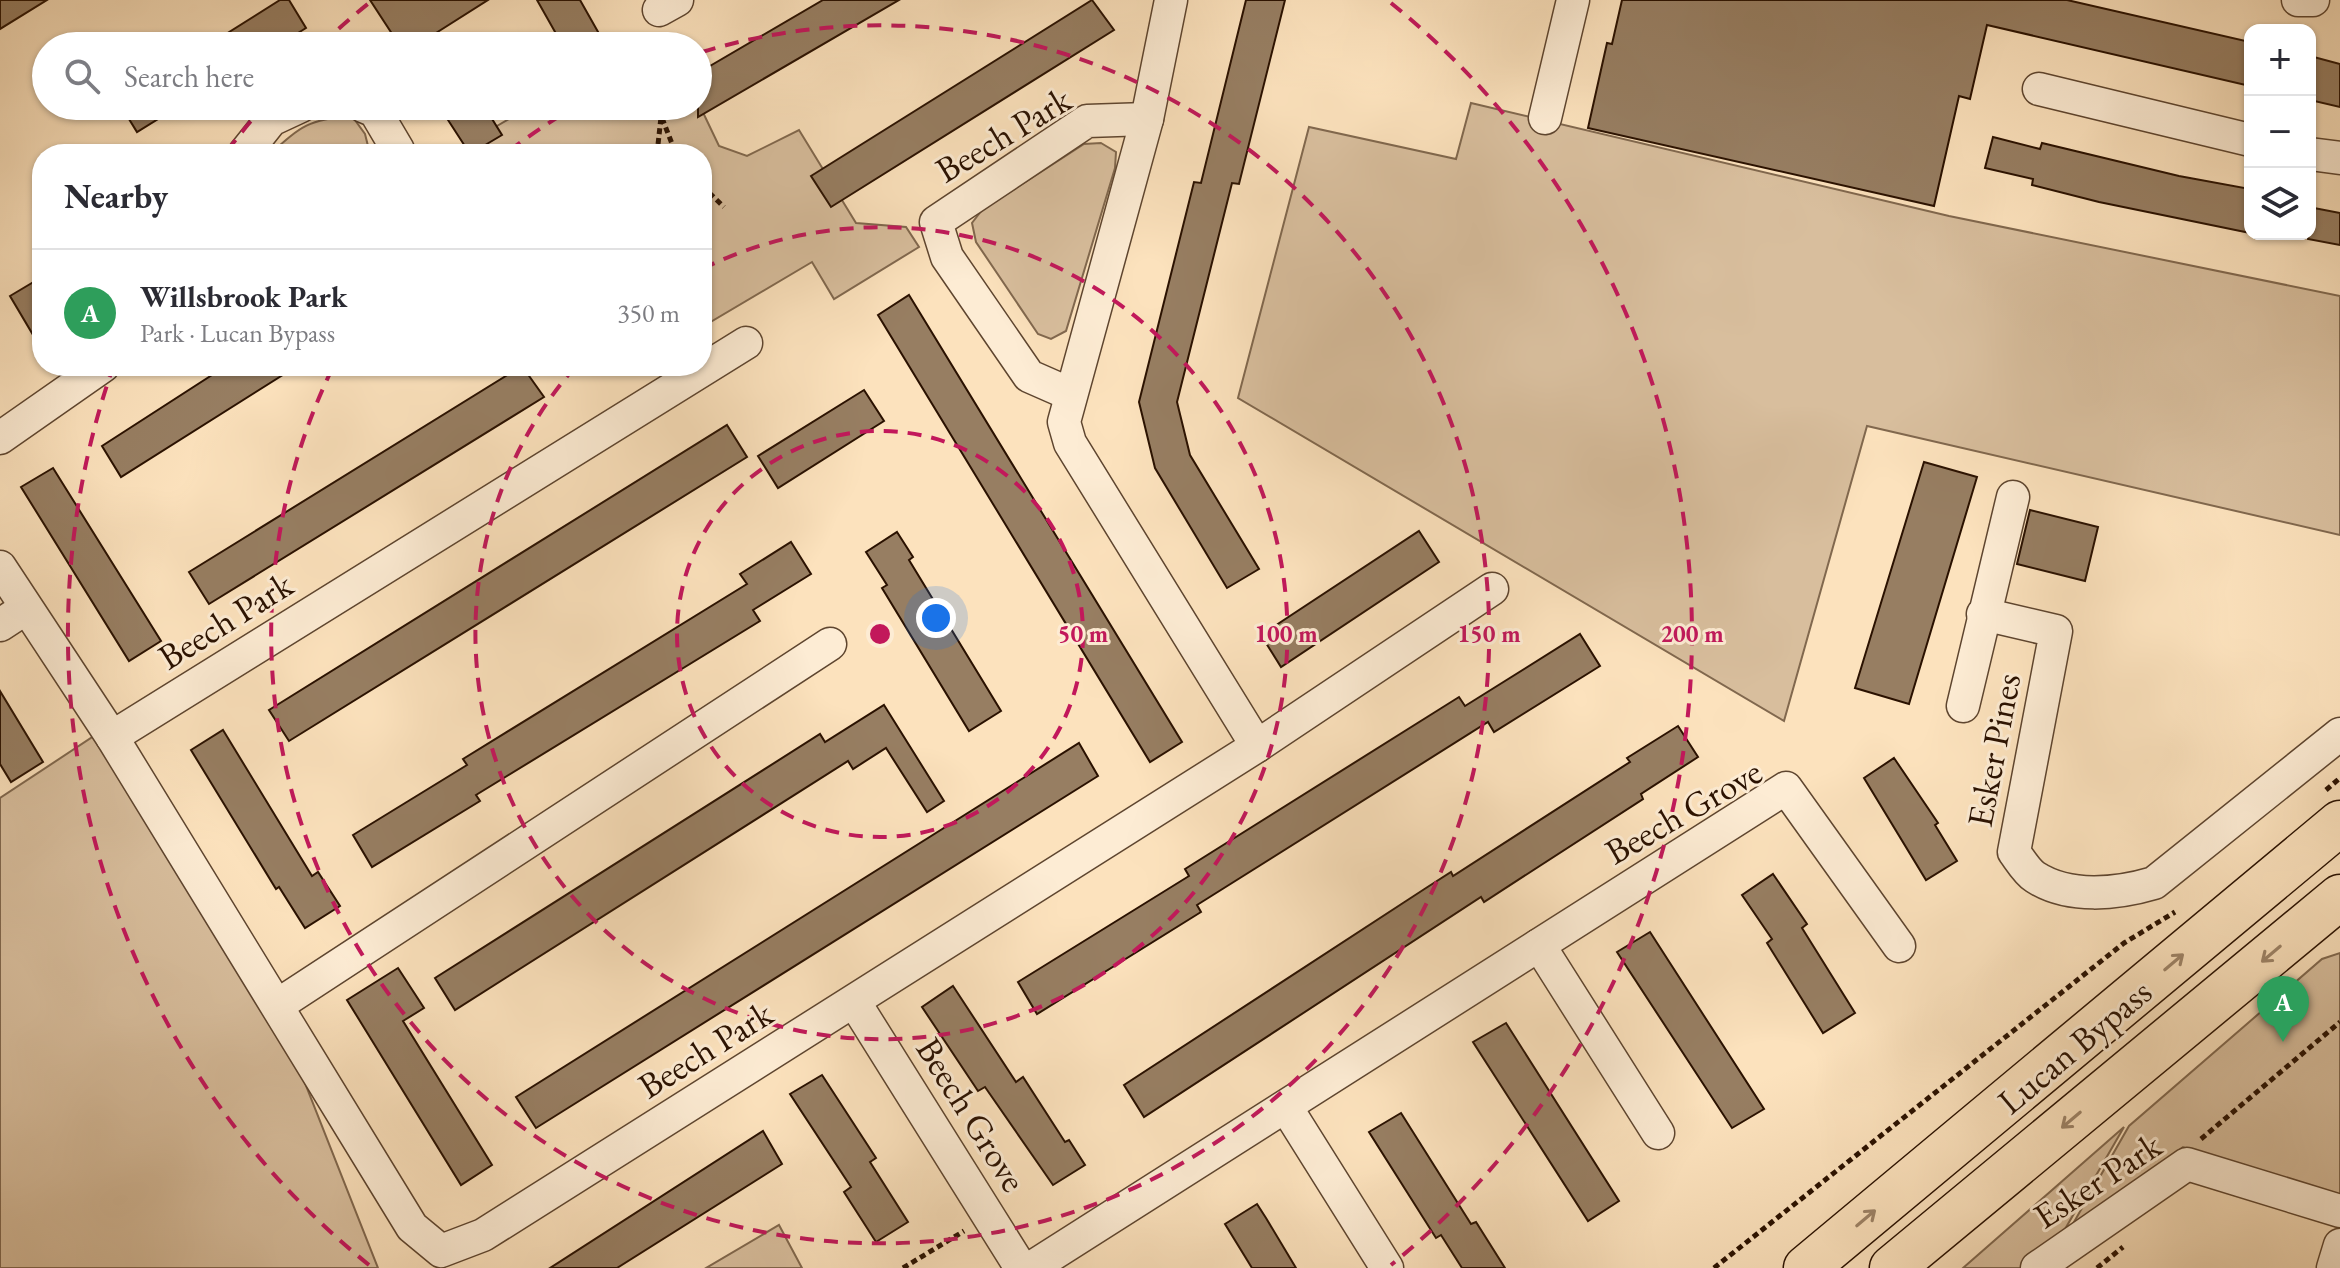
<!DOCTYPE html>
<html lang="en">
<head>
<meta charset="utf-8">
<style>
	:root { --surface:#fff; --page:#f2f2f3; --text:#2b2b33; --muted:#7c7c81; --line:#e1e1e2; --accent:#2563eb }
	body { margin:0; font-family:"EB Garamond",serif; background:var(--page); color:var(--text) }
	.controls { position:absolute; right:24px; top:24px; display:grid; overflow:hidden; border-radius:16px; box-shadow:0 2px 6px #0004 }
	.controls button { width:72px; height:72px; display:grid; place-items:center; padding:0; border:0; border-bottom:2px solid var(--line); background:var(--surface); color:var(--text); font:40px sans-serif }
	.you { position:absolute; left:936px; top:618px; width:28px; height:28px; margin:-20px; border:6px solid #fff; border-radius:50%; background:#1a73e8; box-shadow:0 0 0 12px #1a73e833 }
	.badge { display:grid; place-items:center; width:52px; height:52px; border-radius:50%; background:var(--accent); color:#fff; font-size:26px; font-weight:700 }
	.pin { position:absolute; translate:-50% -66px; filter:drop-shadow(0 2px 4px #0008) }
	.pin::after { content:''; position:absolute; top:42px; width:28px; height:24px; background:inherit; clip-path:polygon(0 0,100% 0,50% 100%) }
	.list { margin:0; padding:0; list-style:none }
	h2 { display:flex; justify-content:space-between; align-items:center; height:104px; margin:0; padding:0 32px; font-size:34px }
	h2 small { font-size:26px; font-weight:400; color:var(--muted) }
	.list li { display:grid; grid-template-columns:52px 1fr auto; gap:24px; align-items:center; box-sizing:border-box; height:128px; padding:0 32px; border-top:2px solid var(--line) }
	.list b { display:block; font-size:30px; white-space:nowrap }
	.list p { margin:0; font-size:26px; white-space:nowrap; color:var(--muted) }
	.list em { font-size:26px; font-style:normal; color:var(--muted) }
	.icon { flex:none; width:44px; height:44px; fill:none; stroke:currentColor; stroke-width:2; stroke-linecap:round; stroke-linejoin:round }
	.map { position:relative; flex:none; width:2340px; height:1268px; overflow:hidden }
	.search { position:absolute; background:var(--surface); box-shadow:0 2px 6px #0004; left:32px; top:32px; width:680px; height:88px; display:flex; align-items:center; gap:20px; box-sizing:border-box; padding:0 28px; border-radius:44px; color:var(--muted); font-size:30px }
	.panel { position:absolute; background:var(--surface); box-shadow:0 2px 6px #0004; left:32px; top:144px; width:680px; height:232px; border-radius:32px }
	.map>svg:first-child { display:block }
</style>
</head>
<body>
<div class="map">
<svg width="2340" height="1268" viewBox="0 0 2340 1268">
	<rect width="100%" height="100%" fill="#fce2bd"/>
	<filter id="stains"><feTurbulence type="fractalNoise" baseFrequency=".0025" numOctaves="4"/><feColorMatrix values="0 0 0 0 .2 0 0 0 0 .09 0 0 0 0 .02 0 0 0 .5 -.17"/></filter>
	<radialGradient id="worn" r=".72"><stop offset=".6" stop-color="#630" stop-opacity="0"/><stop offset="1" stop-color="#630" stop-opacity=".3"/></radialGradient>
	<g fill="#d8be9d" stroke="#81684e" stroke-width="2">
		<path d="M 698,102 L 719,146 L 747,156 L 799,130 L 856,223 L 906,227 L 919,247 L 834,299 L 812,262 L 702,327 L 702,154 L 449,154 L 531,106 L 698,106 Z"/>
		<path d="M 1471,103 L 1949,216 L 2340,296 L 2340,535 L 1867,426 L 1784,721 L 1238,398 L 1309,127 L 1456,159 Z"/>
		<path d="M 352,116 L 365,134 L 370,154 L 270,154 C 301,126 309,119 352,116 Z"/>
		<path d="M 1101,143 L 1116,152 L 1115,168 L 1066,331 L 1051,339 L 1038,334 L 976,242 L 972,223 L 982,210 L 1084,144 Z"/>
		<path d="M 103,730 L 271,997 L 378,1268 L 0,1268 L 0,798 Z"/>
		<path d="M 2340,953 L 2340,1200 L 2183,1147 L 2066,1236 L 2129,1126 L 2322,959 Z"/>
		<path d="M 2124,1127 L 2061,1236 L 2026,1268 L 1963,1268 Z"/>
		<path d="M 779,1225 L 802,1268 L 706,1268 Z"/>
	</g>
	<g fill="#977e62" stroke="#2a1100" stroke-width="2">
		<path d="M 0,0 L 47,0 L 0,29 Z"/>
		<path d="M 280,0 L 289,0 L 306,28 L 277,46 L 207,46 Z"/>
		<path d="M 370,0 L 488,0 L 436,33 L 444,46 L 400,46 Z"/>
		<path d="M 537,0 L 580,0 L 606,46 L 563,46 Z"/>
		<path d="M 823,0 L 899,0 L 698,117 L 698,73 Z"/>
		<path d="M 1092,0 L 1114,30 L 831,207 L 811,176 Z"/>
		<path d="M 1246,0 L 1285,0 L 1239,184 L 1232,183 L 1177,402 L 1190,455 L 1259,569 L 1227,588 L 1155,468 L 1139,402 L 1194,182 L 1201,183 Z"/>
		<path d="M 1622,0 L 2067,0 L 2250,42 L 2250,86 L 1987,25 L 1970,99 L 1959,96 L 1934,206 L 1588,128 L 1607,43 L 1612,44 Z"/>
		<path d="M 2310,56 L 2340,64 L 2340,107 L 2310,100 Z"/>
		<path d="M 121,106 L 179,106 L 137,132 Z"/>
		<path d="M 439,106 L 484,106 L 502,135 L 470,154 Z"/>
		<path d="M 1993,137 L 2040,149 L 2042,143 L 2179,176 L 2250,189 L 2250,233 L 2099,202 L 2032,185 L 2033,179 L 1985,168 Z"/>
		<path d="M 2314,208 L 2340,213 L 2340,245 L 2308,239 Z"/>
		<path d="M 42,277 L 42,350 L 10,296 Z"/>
		<path d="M 909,295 L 1182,742 L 1150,762 L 878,315 Z"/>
		<path d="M 226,366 L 297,366 L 121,477 L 102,446 Z"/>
		<path d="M 522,366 L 544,397 L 209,604 L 189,572 Z"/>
		<path d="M 864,390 L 884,421 L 778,488 L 758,456 Z"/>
		<path d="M 727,425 L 747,457 L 289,741 L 269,710 Z"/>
		<path d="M 1924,462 L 1977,477 L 1909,704 L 1855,688 Z"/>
		<path d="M 53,468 L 161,641 L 129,661 L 21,487 Z"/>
		<path d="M 2030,510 L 2098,527 L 2085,581 L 2017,564 Z"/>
		<path d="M 1419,531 L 1439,562 L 1281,667 L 1261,635 Z"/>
		<path d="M 897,532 L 913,557 L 909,560 L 1001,711 L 969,731 L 882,588 L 887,585 L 866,552 Z"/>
		<path d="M 791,542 L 811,574 L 753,610 L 760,621 L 476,795 L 480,801 L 372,867 L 353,835 L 467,765 L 463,759 L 747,584 L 740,574 Z"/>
		<path d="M 1580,634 L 1600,666 L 1494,732 L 1488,722 L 1197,905 L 1201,912 L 1037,1014 L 1018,982 L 1189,876 L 1185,869 L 1459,697 L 1465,706 Z"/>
		<path d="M 0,691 L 43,762 L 11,782 L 0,764 Z"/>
		<path d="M 884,705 L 944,801 L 927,812 L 886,748 L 853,769 L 848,761 L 455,1010 L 435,978 L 820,734 L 825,742 Z"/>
		<path d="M 1678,726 L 1698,757 L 1641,794 L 1643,799 L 1484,902 L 1481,897 L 1144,1117 L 1124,1085 L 1426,888 L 1451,872 L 1453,876 L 1630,762 L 1627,758 Z"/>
		<path d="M 223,730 L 312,876 L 318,872 L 340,906 L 305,928 L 279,887 L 276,889 L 191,750 Z"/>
		<path d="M 1079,743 L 1098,776 L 536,1128 L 516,1097 Z"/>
		<path d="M 1894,758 L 1938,823 L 1935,825 L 1957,861 L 1926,880 L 1864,778 Z"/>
		<path d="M 1773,874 L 1807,924 L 1802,928 L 1855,1013 L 1823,1033 L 1767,943 L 1772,939 L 1742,895 Z"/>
		<path d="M 1650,932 L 1764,1109 L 1732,1128 L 1617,952 Z"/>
		<path d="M 398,968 L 424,1008 L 403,1021 L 492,1165 L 461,1185 L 347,1000 Z"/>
		<path d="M 953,986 L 1016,1082 L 1023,1077 L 1065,1142 L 1069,1140 L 1085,1165 L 1053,1185 L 985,1087 L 978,1091 L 922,1007 Z"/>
		<path d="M 1506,1023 L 1619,1201 L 1588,1221 L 1473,1042 Z"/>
		<path d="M 822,1075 L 876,1158 L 870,1162 L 908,1222 L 876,1242 L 844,1192 L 851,1187 L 790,1094 Z"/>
		<path d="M 1401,1113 L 1471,1224 L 1476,1222 L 1505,1268 L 1462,1268 L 1441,1235 L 1436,1238 L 1369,1132 Z"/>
		<path d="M 763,1131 L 782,1164 L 617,1268 L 550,1268 Z"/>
		<path d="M 1257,1204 L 1266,1218 L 1296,1268 L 1252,1268 L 1225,1224 Z"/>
	</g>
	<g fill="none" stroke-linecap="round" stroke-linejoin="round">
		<defs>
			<g id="minor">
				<path d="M 1171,0 L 1147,119 L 1064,422 L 1070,443 L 1257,746"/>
				<path d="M 2298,0 L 2313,0"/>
				<path d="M 659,10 L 677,0"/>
				<path d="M 2039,89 L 2250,140"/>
				<path d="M 363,106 L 375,111 L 398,150 L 396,154"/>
				<path d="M 1545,118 L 1573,0"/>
				<path d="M 244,154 L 271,120 L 301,106"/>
				<path d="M 2310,154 L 2340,158"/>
				<path d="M 1070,394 L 1029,376 L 947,257 L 936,222 L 1087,121 L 1147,119"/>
				<path d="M 0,438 L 103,366"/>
				<path d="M 0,567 L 112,737 L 412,1227 L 441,1251 L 483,1235 L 1257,746 L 1492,589"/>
				<path d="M 1983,614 L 2056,631 L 2014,852 C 2020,860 2027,872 2035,877 C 2069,899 2117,894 2154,883 L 2340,734"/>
				<path d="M 0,625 L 26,608"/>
				<path d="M 1963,706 L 2013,497"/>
				<path d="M 112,737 L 746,343"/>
				<path d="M 1539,945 L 1658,1133"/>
				<path d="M 855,1003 L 1021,1268"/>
				<path d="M 278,1005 L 830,644"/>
				<path d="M 1286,1107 L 1387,1268"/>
				<path d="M 1031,1268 L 1786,788 L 1899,946"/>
				<path d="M 2037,1268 L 2187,1164 L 2340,1211"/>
				<path d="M 2333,1268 L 2340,1245"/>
			</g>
			<g id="highway">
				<path d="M 1806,1268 L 2340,823"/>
				<path d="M 1892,1268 L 2340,897"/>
			</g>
		</defs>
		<use href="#minor" stroke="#5e452f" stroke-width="35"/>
		<use href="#highway" stroke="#2a1100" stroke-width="47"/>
		<g stroke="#2a1100" stroke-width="5" stroke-dasharray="6 4" stroke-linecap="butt">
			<path d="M 662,118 L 676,154"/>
			<path d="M 657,154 L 661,117 L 659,106"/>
			<path d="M 702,186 L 724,207"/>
			<path d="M 702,320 L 709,332"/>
			<path d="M 2326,790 L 2340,778"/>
			<path d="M 2201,1139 L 2340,1022"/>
			<path d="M 903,1268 L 964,1231"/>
			<path d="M 1714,1268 L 2124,943 L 2175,912"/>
			<path d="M 2097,1268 L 2123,1247"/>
		</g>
		<use href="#minor" stroke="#fdecd4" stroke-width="32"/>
		<use href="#highway" stroke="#fce2bd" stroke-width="44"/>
	</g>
	<defs><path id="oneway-shaft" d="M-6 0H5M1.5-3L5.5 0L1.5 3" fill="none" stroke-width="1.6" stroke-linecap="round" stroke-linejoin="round" transform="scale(2)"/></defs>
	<g stroke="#9e8468">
		<use href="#oneway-shaft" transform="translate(2271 954) rotate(140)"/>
		<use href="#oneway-shaft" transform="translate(2174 962) rotate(-40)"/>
		<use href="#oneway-shaft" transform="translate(2071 1120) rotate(140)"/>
		<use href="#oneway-shaft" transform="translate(1866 1218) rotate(-40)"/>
	</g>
	<g fill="none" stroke="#c2185b" stroke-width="4" stroke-dasharray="14 10">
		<circle cx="880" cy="634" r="203"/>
		<path d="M702 269A406 406 0 1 1 574 368"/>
		<path d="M509 151A609 609 0 0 1 575 107M702 52A609 609 0 1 1 333 367"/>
		<path d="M369 1265A812 812 0 0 1 112 370M227 151A812 812 0 0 1 263 107M321 45A812 812 0 0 1 369 3M1391 3A812 812 0 0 1 1391 1265"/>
	</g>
	<g text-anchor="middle" stroke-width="6" stroke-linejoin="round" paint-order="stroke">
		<g font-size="36" fill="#2a1100" stroke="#fdecd4">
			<text transform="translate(1003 134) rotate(-31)" y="13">Beech Park</text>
			<text transform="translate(225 620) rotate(-32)" y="13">Beech Park</text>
			<text transform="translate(1993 750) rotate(-79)" y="13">Esker Pines</text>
			<text transform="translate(1683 811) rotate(-30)" y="13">Beech Grove</text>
			<text transform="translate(2074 1046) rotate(-40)" y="13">Lucan Bypass</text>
			<text transform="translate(705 1049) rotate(-32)" y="13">Beech Park</text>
			<text transform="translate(972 1114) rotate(58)" y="13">Beech Grove</text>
			<text transform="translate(2097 1180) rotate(-33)" y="13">Esker Park</text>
		</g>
	</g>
	<circle cx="880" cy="634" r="12" fill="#c2185b" stroke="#fdecd4" stroke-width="4"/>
	<g font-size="24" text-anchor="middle" font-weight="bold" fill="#c2185b" stroke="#fdecd4" stroke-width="6" stroke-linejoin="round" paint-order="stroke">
		<text x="1083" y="642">50 m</text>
		<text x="1286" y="642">100 m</text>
		<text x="1489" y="642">150 m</text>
		<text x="1692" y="642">200 m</text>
	</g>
	<rect width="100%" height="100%" filter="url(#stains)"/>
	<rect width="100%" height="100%" fill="url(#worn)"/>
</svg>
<div class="controls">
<button>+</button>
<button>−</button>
<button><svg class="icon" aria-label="layers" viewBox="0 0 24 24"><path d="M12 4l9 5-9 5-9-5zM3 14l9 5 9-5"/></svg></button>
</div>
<div class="you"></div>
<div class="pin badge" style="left:2283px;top:1042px;background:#2e9e5b">A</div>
<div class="search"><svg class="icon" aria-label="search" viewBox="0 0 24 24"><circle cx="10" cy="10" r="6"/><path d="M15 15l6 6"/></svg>Search here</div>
<section class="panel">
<h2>Nearby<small></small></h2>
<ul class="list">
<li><span class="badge" style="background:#2e9e5b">A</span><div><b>Willsbrook Park</b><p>Park · Lucan Bypass</p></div><em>350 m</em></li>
</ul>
</section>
</div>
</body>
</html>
